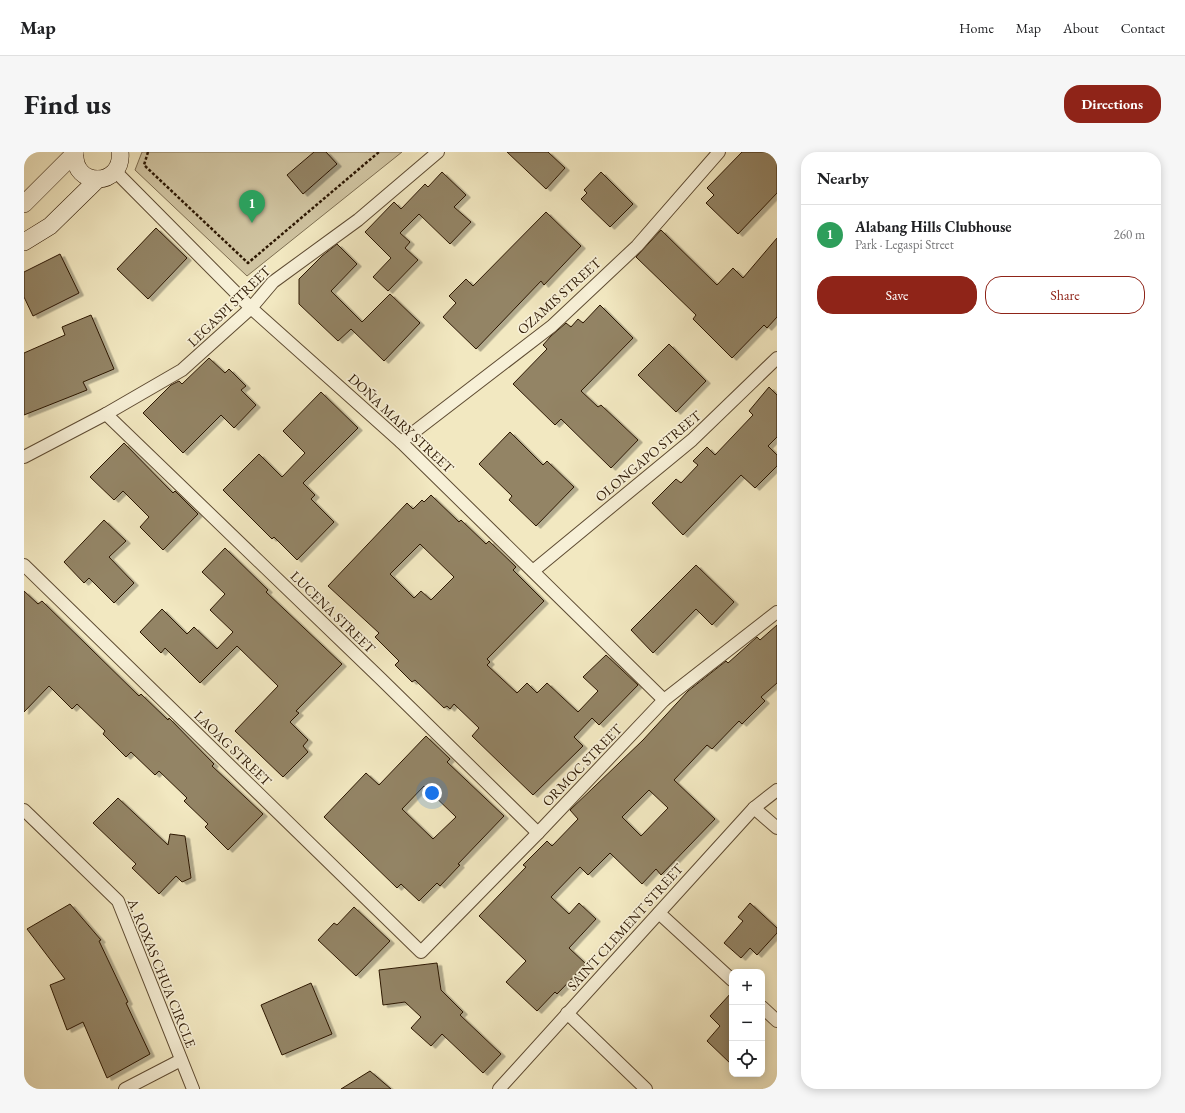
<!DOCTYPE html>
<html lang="en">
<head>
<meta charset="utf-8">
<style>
	:root { --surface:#fff; --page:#f6f6f6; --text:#202124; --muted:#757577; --line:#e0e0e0; --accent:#8f2418 }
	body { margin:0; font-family:"EB Garamond",serif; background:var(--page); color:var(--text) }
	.controls { position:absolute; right:12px; bottom:12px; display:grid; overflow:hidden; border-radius:8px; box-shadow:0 2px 10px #0003 }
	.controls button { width:36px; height:36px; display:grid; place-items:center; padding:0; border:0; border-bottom:1px solid var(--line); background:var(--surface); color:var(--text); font:20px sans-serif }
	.you { position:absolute; left:408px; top:641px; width:14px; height:14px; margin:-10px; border:3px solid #fff; border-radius:50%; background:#1a73e8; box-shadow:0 0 0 6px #1a73e833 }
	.badge { display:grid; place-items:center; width:26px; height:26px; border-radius:50%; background:var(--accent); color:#fff; font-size:13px; font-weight:700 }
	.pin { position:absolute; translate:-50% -33px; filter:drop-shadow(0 1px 2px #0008) }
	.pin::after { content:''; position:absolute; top:21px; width:14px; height:12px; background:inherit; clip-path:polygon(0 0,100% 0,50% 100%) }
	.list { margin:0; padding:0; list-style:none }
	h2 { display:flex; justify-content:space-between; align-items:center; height:52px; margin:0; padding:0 16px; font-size:17px }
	h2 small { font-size:13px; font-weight:400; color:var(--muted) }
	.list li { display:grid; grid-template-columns:26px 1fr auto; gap:12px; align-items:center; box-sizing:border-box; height:60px; padding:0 16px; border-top:1px solid var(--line) }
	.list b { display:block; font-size:15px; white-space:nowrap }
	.list p { margin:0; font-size:13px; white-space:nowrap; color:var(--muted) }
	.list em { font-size:13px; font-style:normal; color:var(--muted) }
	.actions { display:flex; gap:8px; padding:12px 16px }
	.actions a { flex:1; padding:9px 0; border:1px solid var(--accent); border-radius:16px; text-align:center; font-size:14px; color:var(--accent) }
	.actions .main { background:var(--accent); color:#fff }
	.icon { flex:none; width:22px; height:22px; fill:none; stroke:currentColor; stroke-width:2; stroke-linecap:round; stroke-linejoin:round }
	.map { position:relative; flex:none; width:753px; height:937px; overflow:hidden; border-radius:16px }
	header { display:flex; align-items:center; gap:24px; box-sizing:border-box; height:56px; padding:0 20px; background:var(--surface); border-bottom:1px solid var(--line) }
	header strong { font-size:19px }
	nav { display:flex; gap:22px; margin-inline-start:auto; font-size:14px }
	.intro { display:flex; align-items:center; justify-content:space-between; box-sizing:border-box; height:96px; padding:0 24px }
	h1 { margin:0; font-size:28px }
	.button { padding:10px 18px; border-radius:16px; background:var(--accent); color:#fff; font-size:14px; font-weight:700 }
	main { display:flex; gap:24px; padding:0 24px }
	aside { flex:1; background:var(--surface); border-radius:16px; box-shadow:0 2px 10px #0003 }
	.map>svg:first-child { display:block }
</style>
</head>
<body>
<header>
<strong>Map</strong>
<nav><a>Home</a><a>Map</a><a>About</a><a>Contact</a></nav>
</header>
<div class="intro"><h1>Find us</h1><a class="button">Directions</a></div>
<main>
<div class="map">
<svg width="753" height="937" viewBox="0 0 753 937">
	<defs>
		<filter id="shadow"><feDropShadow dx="4.5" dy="2.5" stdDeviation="0" flood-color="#0004"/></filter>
	</defs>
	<rect width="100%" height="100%" fill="#f2e8c1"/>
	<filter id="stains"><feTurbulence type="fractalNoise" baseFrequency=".005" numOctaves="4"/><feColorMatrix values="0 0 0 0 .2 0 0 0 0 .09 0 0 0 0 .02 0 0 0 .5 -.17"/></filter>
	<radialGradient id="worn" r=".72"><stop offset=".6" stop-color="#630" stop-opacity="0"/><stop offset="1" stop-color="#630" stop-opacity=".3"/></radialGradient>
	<path fill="#d0c4a1" stroke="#7e6e52" d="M 118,0 L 378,0 L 223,124 L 111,18 Z"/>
	<g fill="#938465" stroke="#2c1702" fill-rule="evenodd" filter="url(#shadow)">
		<path d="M 290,0 L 302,0 L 313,12 L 279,42 L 263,23 Z"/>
		<path d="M 483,0 L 524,0 L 541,16 L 522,37 Z"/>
		<path d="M 718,0 L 753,0 L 753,41 L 714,82 L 682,51 L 690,43 L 683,36 Z"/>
		<path d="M 418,20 L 442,43 L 430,55 L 447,70 L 426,92 L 395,62 L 376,81 L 386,90 L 381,96 L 394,108 L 364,139 L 349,125 L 367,106 L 341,80 L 370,50 L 377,57 L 401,32 L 404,35 Z"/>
		<path d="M 577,20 L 609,52 L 586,75 L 557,47 L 563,41 L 560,38 Z"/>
		<path d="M 522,60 L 557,94 L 520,133 L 517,129 L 452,197 L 419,165 L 432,151 L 425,144 L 442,127 L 449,134 Z"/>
		<path d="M 132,76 L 163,106 L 124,147 L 93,117 Z"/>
		<path d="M 637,78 L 693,133 L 709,116 L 719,126 L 753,86 L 753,165 L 743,176 L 740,173 L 708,206 L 669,167 L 672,163 L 612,105 Z"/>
		<path d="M 313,92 L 333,112 L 307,139 L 338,170 L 366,142 L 396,171 L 360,209 L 327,177 L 314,189 L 275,152 L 275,127 L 298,104 Z"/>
		<path d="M 36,102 L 55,141 L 9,164 L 0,145 L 0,120 Z"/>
		<path d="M 576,153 L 609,186 L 557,239 L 574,255 L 577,253 L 614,288 L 587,316 L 537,267 L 531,273 L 489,232 L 523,197 L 519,193 L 527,184 L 542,171 L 547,175 L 554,167 L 559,171 Z"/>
		<path d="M 67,163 L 90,217 L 59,230 L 63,238 L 0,263 L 0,201 L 41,183 L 38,175 Z"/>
		<path d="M 645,192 L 682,229 L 652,260 L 614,223 Z"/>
		<path d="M 185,206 L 201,221 L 205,217 L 222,234 L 217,238 L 232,253 L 210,276 L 197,263 L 159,301 L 119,261 L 147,233 L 155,229 L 158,232 Z"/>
		<path d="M 745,235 L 753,243 L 753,285 L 744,294 L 753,303 L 753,314 L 731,336 L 717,323 L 659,383 L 628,351 L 652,327 L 657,331 L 674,313 L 669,309 L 683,295 L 691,303 L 729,263 L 725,259 Z"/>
		<path d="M 297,240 L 334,276 L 279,331 L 291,343 L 287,347 L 310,370 L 273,408 L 250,385 L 248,387 L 199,338 L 235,302 L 258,325 L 281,301 L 259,279 Z"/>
		<path d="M 486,280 L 519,313 L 523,309 L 550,335 L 512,374 L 485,348 L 488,344 L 455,312 Z"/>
		<path d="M 100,291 L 149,341 L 151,339 L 174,362 L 139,398 L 116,375 L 125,365 L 99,339 L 90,348 L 66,325 Z"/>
		<path d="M 407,343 L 435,370 L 437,368 L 462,392 L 465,389 L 492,415 L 489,418 L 520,449 L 463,507 L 466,510 L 463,513 L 493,541 L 503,531 L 513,541 L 523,531 L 554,560 L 574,539 L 559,525 L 582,503 L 614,533 L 575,573 L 568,566 L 550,585 L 559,594 L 509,643 L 448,584 L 455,576 L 430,552 L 426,557 L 423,554 L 420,556 L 391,528 L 388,530 L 371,513 L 375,509 L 351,485 L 355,481 L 304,434 L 383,351 L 389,357 L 398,348 L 400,350 ZM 396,392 L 430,425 L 407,448 L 397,439 L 390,446 L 366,422 Z"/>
		<path d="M 80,368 L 102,389 L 85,405 L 110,431 L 90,451 L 65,426 L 60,431 L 40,410 Z"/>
		<path d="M 201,396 L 244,438 L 242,440 L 318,512 L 272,559 L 275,561 L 266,570 L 284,588 L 279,594 L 284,600 L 259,625 L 211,579 L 254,534 L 213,494 L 176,531 L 141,496 L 137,501 L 116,480 L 138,457 L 163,482 L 170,475 L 193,497 L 209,480 L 186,458 L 201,442 L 178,420 Z"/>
		<path d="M 672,413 L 710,450 L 688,473 L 672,457 L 629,501 L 607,478 Z"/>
		<path d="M 0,439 L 14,452 L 18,449 L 115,544 L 117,542 L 144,568 L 145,566 L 190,612 L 188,614 L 239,662 L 204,698 L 181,675 L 184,672 L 160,649 L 163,646 L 135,619 L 131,623 L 107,600 L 102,605 L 79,582 L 81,579 L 53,552 L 48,557 L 25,534 L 0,560 Z"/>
		<path d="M 753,473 L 753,531 L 737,545 L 741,549 L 718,572 L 715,569 L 688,597 L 683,593 L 650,628 L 691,667 L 637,723 L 632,717 L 618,732 L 586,701 L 564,723 L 556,715 L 527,745 L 545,762 L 555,751 L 572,767 L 545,796 L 562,812 L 533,842 L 531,840 L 513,859 L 482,830 L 502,809 L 455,764 L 502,715 L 499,713 L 523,689 L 528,694 L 554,667 L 546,658 L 619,588 L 664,539 L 702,509 L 704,511 L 733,485 L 736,488 ZM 625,638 L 644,656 L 617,684 L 598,665 Z"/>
		<path d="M 402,584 L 426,607 L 423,610 L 480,664 L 434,712 L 436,713 L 416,734 L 413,731 L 395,749 L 377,732 L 373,736 L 300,665 L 342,621 L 355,633 ZM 400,634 L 432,665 L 409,687 L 378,657 Z"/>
		<path d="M 94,646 L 144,693 L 146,682 L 161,684 L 167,726 L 158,730 L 152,724 L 135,742 L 108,716 L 112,712 L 69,671 Z"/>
		<path d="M 726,751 L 753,776 L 753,781 L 733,803 L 726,796 L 717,806 L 700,791 L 719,769 L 714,765 Z"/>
		<path d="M 46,752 L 77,788 L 75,789 L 104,850 L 102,851 L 126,902 L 83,926 L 59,870 L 43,878 L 26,833 L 41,827 L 3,777 Z"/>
		<path d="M 330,755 L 366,789 L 332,824 L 294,788 L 310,771 L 313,773 Z"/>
		<path d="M 413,811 L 417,838 L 439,860 L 436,863 L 477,902 L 459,921 L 418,882 L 407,894 L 387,876 L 397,865 L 381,850 L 359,853 L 355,818 Z"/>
		<path d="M 287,831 L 308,882 L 258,903 L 237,853 Z"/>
		<path d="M 708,840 L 708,913 L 683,889 L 696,874 L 686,864 Z"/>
		<path d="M 346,919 L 367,937 L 317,937 Z"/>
	</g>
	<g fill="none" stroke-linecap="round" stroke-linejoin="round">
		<defs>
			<g id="street">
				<path d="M 91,19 L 227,156 L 377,290 L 640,548"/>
				<path d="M 82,262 L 357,527 L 514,681"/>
				<path d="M 377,290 L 528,174 L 613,94 L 695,0"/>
				<path d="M 0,305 L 82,262 L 158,218 L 227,156 L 249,130 L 334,68 L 414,0"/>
				<path d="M 0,413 L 397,800 L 514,681 L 640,548 L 753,460"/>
				<path d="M 509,419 L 668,288 L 753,206"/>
				<path d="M 730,656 L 753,676"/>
				<path d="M 0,658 L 94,749 L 169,937"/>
				<path d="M 635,761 L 708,828"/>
				<path d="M 738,855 L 753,869"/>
				<path d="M 543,861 L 622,937"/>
				<path d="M 101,937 L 157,908"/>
				<path d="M 475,937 L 730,656 L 753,638"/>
			</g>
			<g id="secondary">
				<path d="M 51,0 C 48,37 100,35 96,0"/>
				<path d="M 0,52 L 51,1"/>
				<path d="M 0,90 L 26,74 L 74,27"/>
			</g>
		</defs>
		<use href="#street" stroke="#5e4b32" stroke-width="14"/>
		<use href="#secondary" stroke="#2c1702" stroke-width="18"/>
		<path stroke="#2c1702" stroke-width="2.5" stroke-dasharray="3 2" stroke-linecap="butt" d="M 124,0 L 120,13 L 224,111 L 355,0"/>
		<use href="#street" stroke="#f7f0d7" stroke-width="12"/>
		<use href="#secondary" stroke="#f7f0d7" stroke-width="17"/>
	</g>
	<g text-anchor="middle" stroke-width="3.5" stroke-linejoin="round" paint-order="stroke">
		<g font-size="14" fill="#2c1702" stroke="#f7f0d7">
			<text transform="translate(535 144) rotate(-42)" y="5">OZAMIS STREET</text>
			<text transform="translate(205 154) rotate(-44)" y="5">LEGASPI STREET</text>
			<text transform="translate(377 271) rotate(43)" y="5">DOÑA MARY STREET</text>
			<text transform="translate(624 304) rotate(-40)" y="5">OLONGAPO STREET</text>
			<text transform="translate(309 460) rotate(44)" y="5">LUCENA STREET</text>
			<text transform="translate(209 596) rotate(44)" y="5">LAOAG STREET</text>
			<text transform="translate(558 613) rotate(-46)" y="5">ORMOC STREET</text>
			<text transform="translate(601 775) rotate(-48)" y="5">SAINT CLEMENT STREET</text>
			<text transform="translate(138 821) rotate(68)" y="5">A. ROXAS CHUA CIRCLE</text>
		</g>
	</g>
	<rect width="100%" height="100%" filter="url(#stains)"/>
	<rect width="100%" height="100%" fill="url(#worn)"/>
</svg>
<div class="controls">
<button>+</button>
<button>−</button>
<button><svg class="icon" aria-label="locate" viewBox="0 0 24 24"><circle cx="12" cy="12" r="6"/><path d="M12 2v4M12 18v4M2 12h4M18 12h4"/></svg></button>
</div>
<div class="you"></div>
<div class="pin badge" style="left:228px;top:71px;background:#2e9e5b">1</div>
</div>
<aside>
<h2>Nearby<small></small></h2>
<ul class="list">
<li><span class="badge" style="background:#2e9e5b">1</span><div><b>Alabang Hills Clubhouse</b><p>Park · Legaspi Street</p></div><em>260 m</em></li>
</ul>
<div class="actions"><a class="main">Save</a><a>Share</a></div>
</aside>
</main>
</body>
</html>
